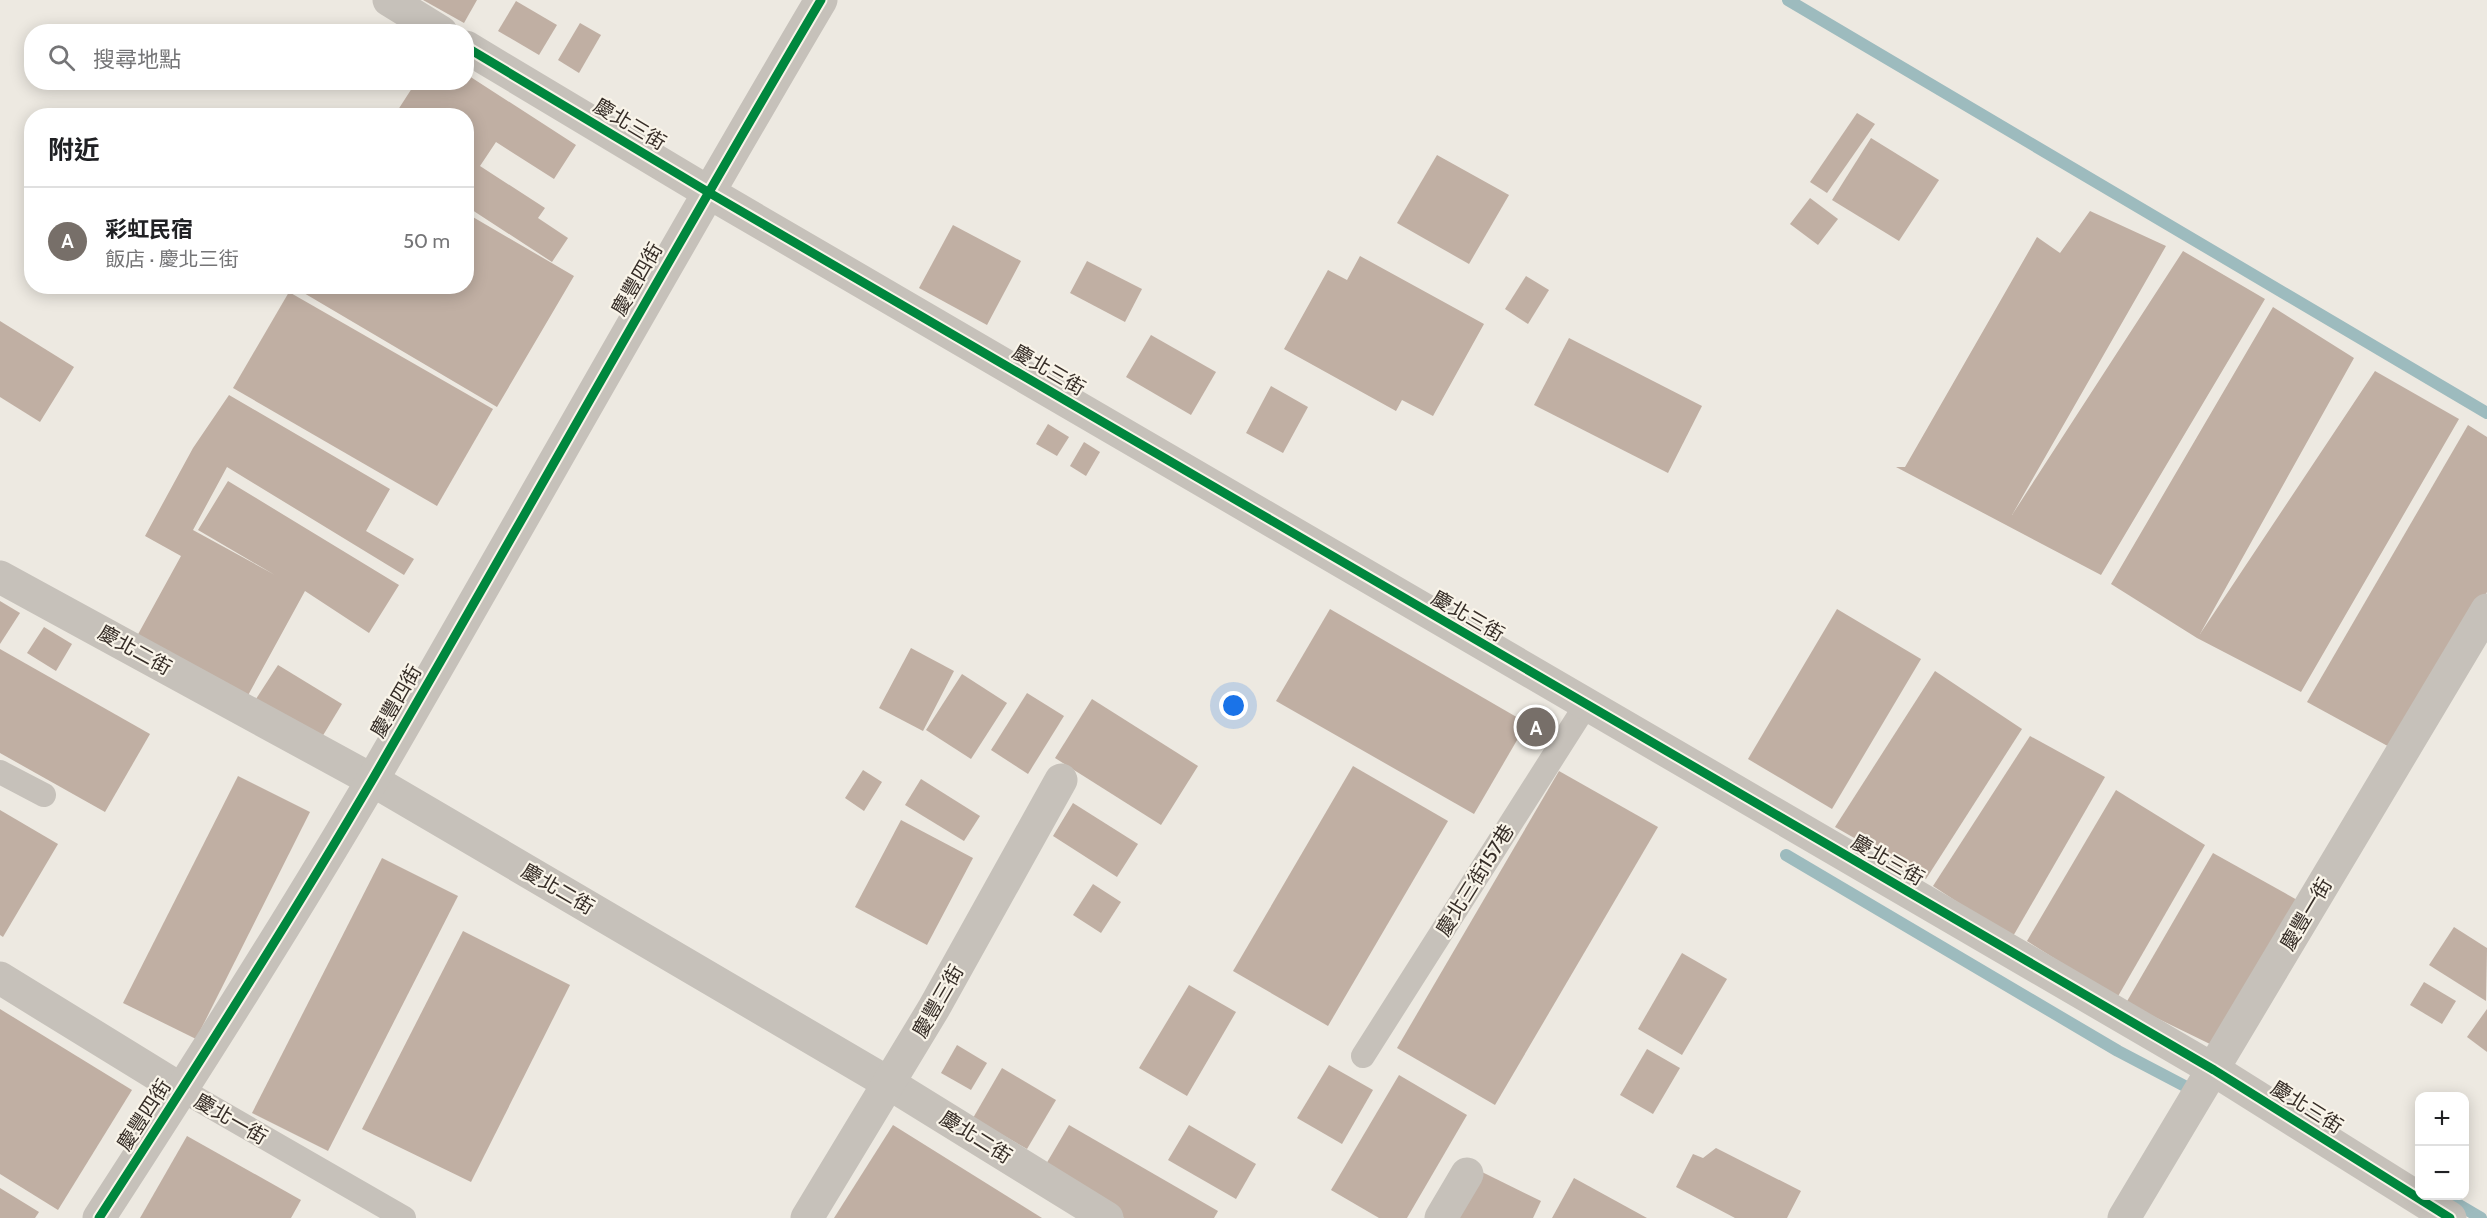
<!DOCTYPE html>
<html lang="zh-TW">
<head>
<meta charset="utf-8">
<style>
	:root { --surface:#fff; --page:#f2f2f2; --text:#202124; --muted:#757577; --line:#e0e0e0; --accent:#776f69 }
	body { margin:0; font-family:Cabin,"Noto Sans TC",sans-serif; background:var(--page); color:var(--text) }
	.controls { position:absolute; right:18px; bottom:18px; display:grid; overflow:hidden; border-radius:12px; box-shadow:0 3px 15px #0003 }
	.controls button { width:54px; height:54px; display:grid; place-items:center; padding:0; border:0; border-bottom:2px solid var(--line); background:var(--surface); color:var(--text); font:30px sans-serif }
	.you { position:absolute; left:1234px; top:706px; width:21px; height:21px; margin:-15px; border:4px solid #fff; border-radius:50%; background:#1a73e8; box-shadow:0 0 0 9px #1a73e833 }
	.badge { display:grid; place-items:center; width:39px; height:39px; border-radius:50%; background:var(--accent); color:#fff; font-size:20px; font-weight:700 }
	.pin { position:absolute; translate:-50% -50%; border:3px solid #fff; box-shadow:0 2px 6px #0006 }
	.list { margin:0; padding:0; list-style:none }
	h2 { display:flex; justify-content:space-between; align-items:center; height:78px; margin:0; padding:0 24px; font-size:26px }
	h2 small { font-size:20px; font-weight:400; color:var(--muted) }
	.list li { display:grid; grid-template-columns:39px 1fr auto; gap:18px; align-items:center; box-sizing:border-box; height:108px; padding:0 24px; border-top:2px solid var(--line) }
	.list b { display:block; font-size:22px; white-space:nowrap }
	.list p { margin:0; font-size:20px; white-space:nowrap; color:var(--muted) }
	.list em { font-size:20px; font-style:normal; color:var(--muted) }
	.icon { flex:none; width:33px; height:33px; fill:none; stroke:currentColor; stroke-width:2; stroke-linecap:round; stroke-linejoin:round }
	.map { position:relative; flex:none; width:2487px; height:1218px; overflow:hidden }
	.search { position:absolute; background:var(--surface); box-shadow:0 3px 15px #0003; left:24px; top:24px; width:450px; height:66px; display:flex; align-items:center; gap:15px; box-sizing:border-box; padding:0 21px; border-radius:24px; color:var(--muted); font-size:22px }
	.panel { position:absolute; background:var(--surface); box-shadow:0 3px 15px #0003; left:24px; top:108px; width:450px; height:186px; border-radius:24px }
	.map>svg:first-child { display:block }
</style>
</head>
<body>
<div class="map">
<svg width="2487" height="1218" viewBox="0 0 2487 1218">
	<rect width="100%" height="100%" fill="#ede9e1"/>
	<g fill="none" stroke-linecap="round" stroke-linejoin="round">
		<g stroke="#9dbbbe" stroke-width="12">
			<path d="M 1788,0 L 2487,413"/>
			<path d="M 1786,855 L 2118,1051 L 2198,1093"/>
			<path d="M 2447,1198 L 2481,1218"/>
		</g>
	</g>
	<g fill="#c0afa3">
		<path d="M 423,0 L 477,0 L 464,23 Z"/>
		<path d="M 516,1 L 557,25 L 539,55 L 498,31 Z"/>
		<path d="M 580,23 L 601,35 L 579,73 L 558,60 Z"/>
		<path d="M 466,74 L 576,145 L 554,179 L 496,142 L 480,166 L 545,208 L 538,218 L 568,238 L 552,262 L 466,206 L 466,116 L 394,116 L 416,82 L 466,82 Z"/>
		<path d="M 1857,113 L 1875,124 L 1827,193 L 1810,182 Z"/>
		<path d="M 1871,138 L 1939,180 L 1899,241 L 1832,200 Z"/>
		<path d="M 1437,155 L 1509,195 L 1469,264 L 1397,223 Z"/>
		<path d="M 1810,198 L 1838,219 L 1818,245 L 1790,224 Z"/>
		<path d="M 2090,211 L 2166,246 L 2012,515 L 2183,251 L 2265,299 L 2101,575 L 1896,467 L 1905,467 L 2037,237 L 2060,253 Z"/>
		<path d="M 466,213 L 574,276 L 497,407 L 292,286 L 466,286 Z"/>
		<path d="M 953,225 L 1021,261 L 987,325 L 919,288 Z"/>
		<path d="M 1360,256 L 1484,324 L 1433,416 L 1402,400 L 1396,411 L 1284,349 L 1328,270 L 1347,280 Z"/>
		<path d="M 1087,261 L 1142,289 L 1125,322 L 1070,293 Z"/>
		<path d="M 1526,276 L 1549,290 L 1528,324 L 1505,309 Z"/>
		<path d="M 289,292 L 493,409 L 437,506 L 233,388 Z"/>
		<path d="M 2273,307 L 2354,358 L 2200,634 L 2375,371 L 2459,419 L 2301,692 L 2197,638 L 2111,584 Z"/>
		<path d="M 0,321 L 74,367 L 40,422 L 0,397 Z"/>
		<path d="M 1151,335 L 1216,372 L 1191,415 L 1126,377 Z"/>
		<path d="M 1569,338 L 1702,406 L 1668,473 L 1534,405 Z"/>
		<path d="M 1271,386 L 1308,407 L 1283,453 L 1246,433 Z"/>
		<path d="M 229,395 L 390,489 L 366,531 L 414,559 L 404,575 L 227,467 L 193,530 L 275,575 L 198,530 L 228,481 L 399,585 L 369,633 L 305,591 L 246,699 L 136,638 L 181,556 L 145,536 L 193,448 Z"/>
		<path d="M 1048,424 L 1069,437 L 1057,456 L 1036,444 Z"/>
		<path d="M 2468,425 L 2487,437 L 2487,592 L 2395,750 L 2307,702 Z"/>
		<path d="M 1084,442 L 1100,452 L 1086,476 L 1070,466 Z"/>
		<path d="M 0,601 L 20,613 L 0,644 Z"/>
		<path d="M 1330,609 L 1527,723 L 1474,814 L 1276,701 Z"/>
		<path d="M 1837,609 L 1921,659 L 1832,809 L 1748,759 Z"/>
		<path d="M 44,627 L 72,644 L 56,671 L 27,653 Z"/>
		<path d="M 911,648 L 954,671 L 923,731 L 879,708 Z"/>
		<path d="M 0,649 L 150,734 L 105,812 L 0,753 Z"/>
		<path d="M 278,665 L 342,704 L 319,742 L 254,702 Z"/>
		<path d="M 1935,671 L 2022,729 L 1926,879 L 1835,827 Z"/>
		<path d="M 962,674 L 1007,703 L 971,759 L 926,730 Z"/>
		<path d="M 1027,693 L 1064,716 L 1028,774 L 991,750 Z"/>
		<path d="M 1092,699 L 1198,766 L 1161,825 L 1055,758 Z"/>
		<path d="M 2030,736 L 2105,777 L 2012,938 L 1933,886 Z"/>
		<path d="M 1353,766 L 1448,821 L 1328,1026 L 1233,971 Z"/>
		<path d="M 863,770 L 882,782 L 864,811 L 845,798 Z"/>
		<path d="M 1559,771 L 1658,827 L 1495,1105 L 1397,1048 Z"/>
		<path d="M 238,776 L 310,812 L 196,1039 L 123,1003 Z"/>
		<path d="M 921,779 L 980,816 L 964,841 L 905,805 Z"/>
		<path d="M 2116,790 L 2205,845 L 2117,998 L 2027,941 Z"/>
		<path d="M 1073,803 L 1138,844 L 1117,877 L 1053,836 Z"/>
		<path d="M 0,810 L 58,844 L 3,937 L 0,935 Z"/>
		<path d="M 901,820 L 973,858 L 927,945 L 855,907 Z"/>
		<path d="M 2213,853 L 2299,901 L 2212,1045 L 2126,1003 Z"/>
		<path d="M 382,858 L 458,896 L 328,1151 L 252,1113 Z"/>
		<path d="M 1093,884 L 1121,902 L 1101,933 L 1073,915 Z"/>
		<path d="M 2454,927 L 2487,948 L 2486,1001 L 2429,965 Z"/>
		<path d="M 463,931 L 570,985 L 471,1182 L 362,1129 Z"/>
		<path d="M 1682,953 L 1727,979 L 1682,1055 L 1638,1029 Z"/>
		<path d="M 2424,982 L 2456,1001 L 2442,1024 L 2410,1005 Z"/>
		<path d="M 1189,985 L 1236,1012 L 1187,1096 L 1139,1068 Z"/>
		<path d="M 0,1009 L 132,1090 L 58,1210 L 0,1174 Z"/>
		<path d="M 2487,1009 L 2487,1052 L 2467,1037 Z"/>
		<path d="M 957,1045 L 987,1063 L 971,1090 L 941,1073 Z"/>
		<path d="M 1647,1049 L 1680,1068 L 1653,1114 L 1620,1095 Z"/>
		<path d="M 1329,1065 L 1373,1090 L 1342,1144 L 1297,1118 Z"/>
		<path d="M 1002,1068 L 1056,1100 L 1027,1149 L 973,1118 Z"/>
		<path d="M 1399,1075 L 1467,1115 L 1407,1218 L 1379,1218 L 1331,1190 Z"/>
		<path d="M 893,1125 L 1042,1218 L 834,1218 Z"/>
		<path d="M 1069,1125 L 1218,1211 L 1214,1218 L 1124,1218 L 1042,1171 Z"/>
		<path d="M 1189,1125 L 1256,1164 L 1236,1199 L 1168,1160 Z"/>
		<path d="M 187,1136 L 301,1200 L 291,1218 L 140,1218 Z"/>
		<path d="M 1716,1148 L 1801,1191 L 1787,1218 L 1735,1218 L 1676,1187 L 1693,1154 L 1703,1158 Z"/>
		<path d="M 1482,1172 L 1541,1201 L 1533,1218 L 1459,1218 Z"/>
		<path d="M 1574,1178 L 1647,1218 L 1552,1218 Z"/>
		<path d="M 0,1188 L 39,1212 L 35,1218 L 0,1218 Z"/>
	</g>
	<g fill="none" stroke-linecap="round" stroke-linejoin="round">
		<g stroke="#c6c1ba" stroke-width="24">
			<path d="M 0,772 L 44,795"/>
			<path d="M 1363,1056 L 1586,705"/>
			<path d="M 182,1090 L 404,1218"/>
		</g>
		<g stroke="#c6c1ba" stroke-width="33">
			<path d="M 389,0 L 441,32"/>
			<path d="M 466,47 L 708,192 L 2214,1070 L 2450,1218"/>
			<path d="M 0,577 L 372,780 L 890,1084 L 1107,1218"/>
			<path d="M 0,978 L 182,1090"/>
			<path d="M 99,1218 C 193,1073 287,926 374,777 C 524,518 669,257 821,0"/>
			<path d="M 807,1218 L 934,1008 L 1061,780"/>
			<path d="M 1441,1218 L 1467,1174"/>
			<path d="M 2124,1218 L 2487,610"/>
		</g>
		<defs>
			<g id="cycleway">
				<path d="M 466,47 L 708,192 L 2214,1070 L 2450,1218"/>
				<path d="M 99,1218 C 193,1073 287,926 374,777 C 524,518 669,257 821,0"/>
			</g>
		</defs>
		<use href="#cycleway" stroke="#f9f4e9" stroke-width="13"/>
		<use href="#cycleway" stroke="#00873e" stroke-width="9"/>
	</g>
	<g text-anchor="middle" stroke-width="4.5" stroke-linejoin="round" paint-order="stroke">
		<g font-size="20" fill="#372e28" stroke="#f9f4e9">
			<text transform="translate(630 124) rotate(31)" y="7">慶北三街</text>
			<text transform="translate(637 279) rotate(-60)" y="7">慶豐四街</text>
			<text transform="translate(1049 370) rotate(30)" y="7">慶北三街</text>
			<text transform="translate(1468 616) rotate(30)" y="7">慶北三街</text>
			<text transform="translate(135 650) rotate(29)" y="7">慶北二街</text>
			<text transform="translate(396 701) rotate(-60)" y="7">慶豐四街</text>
			<text transform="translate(1888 860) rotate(30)" y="7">慶北三街</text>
			<text transform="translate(1475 880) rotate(-58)" y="7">慶北三街157巷</text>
			<text transform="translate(558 889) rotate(30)" y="7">慶北二街</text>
			<text transform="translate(2306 914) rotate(-59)" y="7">慶豐一街</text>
			<text transform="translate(938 1001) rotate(-60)" y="7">慶豐三街</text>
			<text transform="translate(2307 1107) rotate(32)" y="7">慶北三街</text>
			<text transform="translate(144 1115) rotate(-57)" y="7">慶豐四街</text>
			<text transform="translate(231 1119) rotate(30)" y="7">慶北一街</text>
			<text transform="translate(976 1137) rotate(32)" y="7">慶北二街</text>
		</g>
	</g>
</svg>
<div class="controls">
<button>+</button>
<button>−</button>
</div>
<div class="you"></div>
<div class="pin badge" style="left:1536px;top:727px">A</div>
<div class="search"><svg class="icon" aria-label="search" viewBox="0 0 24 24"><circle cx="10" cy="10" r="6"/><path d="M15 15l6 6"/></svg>搜尋地點</div>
<section class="panel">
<h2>附近<small></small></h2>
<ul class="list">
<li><span class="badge">A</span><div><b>彩虹民宿</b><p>飯店 · 慶北三街</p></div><em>50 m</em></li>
</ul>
</section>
</div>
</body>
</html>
